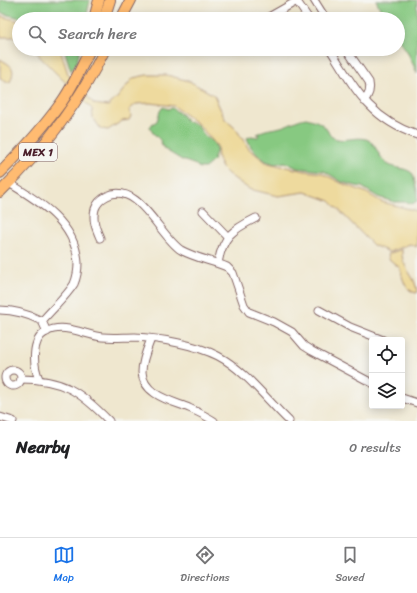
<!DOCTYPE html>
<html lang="en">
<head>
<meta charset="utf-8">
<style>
	:root { --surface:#fff; --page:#f6f6f6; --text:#202124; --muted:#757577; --line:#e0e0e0; --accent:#1a73e8 }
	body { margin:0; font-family:Sriracha,sans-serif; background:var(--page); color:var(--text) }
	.controls { position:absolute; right:12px; bottom:12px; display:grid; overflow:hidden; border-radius:4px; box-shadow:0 2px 10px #0003 }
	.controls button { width:36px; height:36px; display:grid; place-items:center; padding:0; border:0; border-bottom:1px solid var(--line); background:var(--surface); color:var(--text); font:20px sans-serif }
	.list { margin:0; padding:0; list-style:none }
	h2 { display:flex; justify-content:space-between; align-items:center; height:52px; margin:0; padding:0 16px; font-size:17px }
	h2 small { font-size:13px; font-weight:400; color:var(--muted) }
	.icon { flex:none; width:22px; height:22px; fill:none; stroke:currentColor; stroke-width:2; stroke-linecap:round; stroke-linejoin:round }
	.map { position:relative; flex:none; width:417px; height:421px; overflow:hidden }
	.search { position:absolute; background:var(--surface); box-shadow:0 2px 10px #0003; left:12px; right:12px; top:12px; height:44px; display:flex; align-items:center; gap:10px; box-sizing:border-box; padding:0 14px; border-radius:22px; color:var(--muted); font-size:15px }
	.sheet { height:116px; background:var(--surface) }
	nav { display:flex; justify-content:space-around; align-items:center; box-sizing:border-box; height:56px; border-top:1px solid var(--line); background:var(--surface); font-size:11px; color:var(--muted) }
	nav a { display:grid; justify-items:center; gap:2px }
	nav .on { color:var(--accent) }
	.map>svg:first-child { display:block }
</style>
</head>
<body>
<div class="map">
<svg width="417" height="421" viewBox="0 0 417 421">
	<rect width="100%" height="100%" fill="#f6f6f2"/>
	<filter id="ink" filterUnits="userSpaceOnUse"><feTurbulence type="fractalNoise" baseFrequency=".025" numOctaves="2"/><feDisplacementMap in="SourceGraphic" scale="8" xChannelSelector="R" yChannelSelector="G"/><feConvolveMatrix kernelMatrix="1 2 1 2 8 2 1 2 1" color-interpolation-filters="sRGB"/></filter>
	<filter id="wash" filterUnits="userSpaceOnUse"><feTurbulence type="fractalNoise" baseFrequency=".012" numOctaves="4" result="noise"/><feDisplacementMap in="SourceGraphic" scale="16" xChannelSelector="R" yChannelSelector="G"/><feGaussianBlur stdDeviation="0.9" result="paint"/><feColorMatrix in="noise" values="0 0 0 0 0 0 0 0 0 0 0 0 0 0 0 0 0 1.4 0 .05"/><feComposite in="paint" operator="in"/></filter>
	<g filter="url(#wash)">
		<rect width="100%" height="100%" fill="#efe7cf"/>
		<g fill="#87c981" stroke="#687456">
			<path d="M 0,0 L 90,0 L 86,19 L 25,19 L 0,13 Z"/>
			<path d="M 376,0 L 417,0 L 417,73 L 407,51 L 398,39 L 398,19 L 385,19 Z"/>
			<path d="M 64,49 L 80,49 L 77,62 L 71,71 Z"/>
			<path d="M 163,107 L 168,109 L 172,108 L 182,115 L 186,121 L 197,125 L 205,136 L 213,142 L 216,147 L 216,152 L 213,161 L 205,168 L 199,168 L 196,165 L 182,160 L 164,149 L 160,140 L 153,133 L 150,128 L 152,124 L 157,121 L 160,111 Z"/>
			<path d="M 306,118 C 314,120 322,122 327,130 C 329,133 329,135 332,137 C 343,143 354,136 366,139 C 376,142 377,155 385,162 C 393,170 405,166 413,174 L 417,191 L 417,201 L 412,204 L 407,202 L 394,202 L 378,197 L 362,187 L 356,186 L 342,182 L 324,171 L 297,168 L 285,162 L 275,164 L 266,161 L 257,154 L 251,147 L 247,138 L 251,136 L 258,137 L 259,134 L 257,134 C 264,129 273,129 281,127 C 291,124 295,120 306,118 Z"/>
		</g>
		<g fill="#eeda9e" stroke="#9c7c64">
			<path d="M 0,16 L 19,21 L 19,37 L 0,37 Z"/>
			<path d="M 36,49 L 60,49 L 68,74 L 94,104 L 108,106 L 117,98 L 133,78 L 147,75 L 167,75 L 189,81 L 214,95 L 225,119 L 236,129 L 249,149 L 267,163 L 305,171 L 322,173 L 341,183 L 365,192 L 382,202 L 417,211 L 417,247 L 410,244 L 389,252 L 373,245 L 330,201 L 305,192 L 278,196 L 249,189 L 228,174 L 222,168 L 218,159 L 217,146 L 199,125 L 174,106 L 150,103 L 136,104 L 129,110 L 131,116 L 129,120 L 122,121 L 108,130 L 101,129 L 93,118 L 92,109 L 40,57 Z"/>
			<path d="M 0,59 C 12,66 16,68 10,82 L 5,82 L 0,78 Z"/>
			<path d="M 402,249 C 400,268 417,276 417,293 C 405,292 402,277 400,268 L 389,259 L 388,254 Z"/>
		</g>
	</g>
	<g filter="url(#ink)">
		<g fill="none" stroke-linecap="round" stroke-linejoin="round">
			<defs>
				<g id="minor">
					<path d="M 296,0 L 309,19"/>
					<path d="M 314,0 L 326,19"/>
					<path d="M 267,18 L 297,1"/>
					<path d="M 330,49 C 355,89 370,119 417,135"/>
					<path d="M 346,49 L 369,82 C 371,90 369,95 364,101"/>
					<path d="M 9,183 C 39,201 76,223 78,263 C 78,270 77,277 74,284 C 66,297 52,309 42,321"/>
					<path d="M 203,211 L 227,236"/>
					<path d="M 100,238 C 96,229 92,220 95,209 C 97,203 101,199 107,196 C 138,180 160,237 181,250 C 195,258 213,261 227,267 L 233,273 L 244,305 L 249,312 L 274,322 L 292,332 L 304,346 L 312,351 L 372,383"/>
					<path d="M 218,263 C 223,236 232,230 256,218"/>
					<path d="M 0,310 C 16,310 28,314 42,321 L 47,332"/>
					<path d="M 319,310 L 350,327 L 383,340"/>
					<path d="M 151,339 C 147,349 142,360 142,372 C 143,395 172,401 189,408 C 198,412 206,416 214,421"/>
					<circle cx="13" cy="378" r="8"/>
					<path d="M 21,379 C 63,379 81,392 109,421"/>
					<path d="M 39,379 C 33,365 31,340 46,332 C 64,322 84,335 102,337 C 113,338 124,337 135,337 C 159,338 197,345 218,356 C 245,370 267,400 289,421"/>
					<path d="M 402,398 L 417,403"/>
					<path d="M 0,417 L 13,421"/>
				</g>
				<g id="highway">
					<path d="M 94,19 L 99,0"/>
					<path d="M 104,19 L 110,0"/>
					<path d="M 121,19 L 131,0"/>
					<path d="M 0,173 C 22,151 43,128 61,103 C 73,86 82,67 90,49"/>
					<path d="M 0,192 C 43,150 79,104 105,49"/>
				</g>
			</defs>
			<use href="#minor" stroke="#846564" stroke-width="9"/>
			<use href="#highway" stroke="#846564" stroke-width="12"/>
			<use href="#minor" stroke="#fff" stroke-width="7"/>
			<use href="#highway" stroke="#ffbb71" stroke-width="10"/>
		</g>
	</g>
	<g text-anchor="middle" stroke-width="3.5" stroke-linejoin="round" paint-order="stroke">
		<rect fill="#f6f6f2" stroke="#7e6067" stroke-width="1" x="19" y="143" width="38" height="18" rx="3"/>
		<g font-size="11" font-weight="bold" fill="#4a1f2b">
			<text x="38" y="156">MEX 1</text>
		</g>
	</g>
</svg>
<div class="controls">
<button><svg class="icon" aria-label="locate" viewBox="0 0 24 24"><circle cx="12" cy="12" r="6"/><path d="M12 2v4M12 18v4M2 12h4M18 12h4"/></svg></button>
<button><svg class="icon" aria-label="layers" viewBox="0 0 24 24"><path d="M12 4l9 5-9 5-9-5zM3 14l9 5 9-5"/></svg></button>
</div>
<div class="search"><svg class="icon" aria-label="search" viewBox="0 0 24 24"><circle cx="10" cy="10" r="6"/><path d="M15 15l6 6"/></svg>Search here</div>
</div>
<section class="sheet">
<h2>Nearby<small>0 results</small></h2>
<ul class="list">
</ul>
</section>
<nav>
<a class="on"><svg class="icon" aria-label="map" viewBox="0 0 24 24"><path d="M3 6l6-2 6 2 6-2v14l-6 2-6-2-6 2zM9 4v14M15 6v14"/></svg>Map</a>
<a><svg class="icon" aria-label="directions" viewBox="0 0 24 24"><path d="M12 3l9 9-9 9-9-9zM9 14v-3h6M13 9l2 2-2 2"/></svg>Directions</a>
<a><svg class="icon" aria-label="saved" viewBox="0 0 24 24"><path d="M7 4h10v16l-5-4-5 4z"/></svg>Saved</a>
</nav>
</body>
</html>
